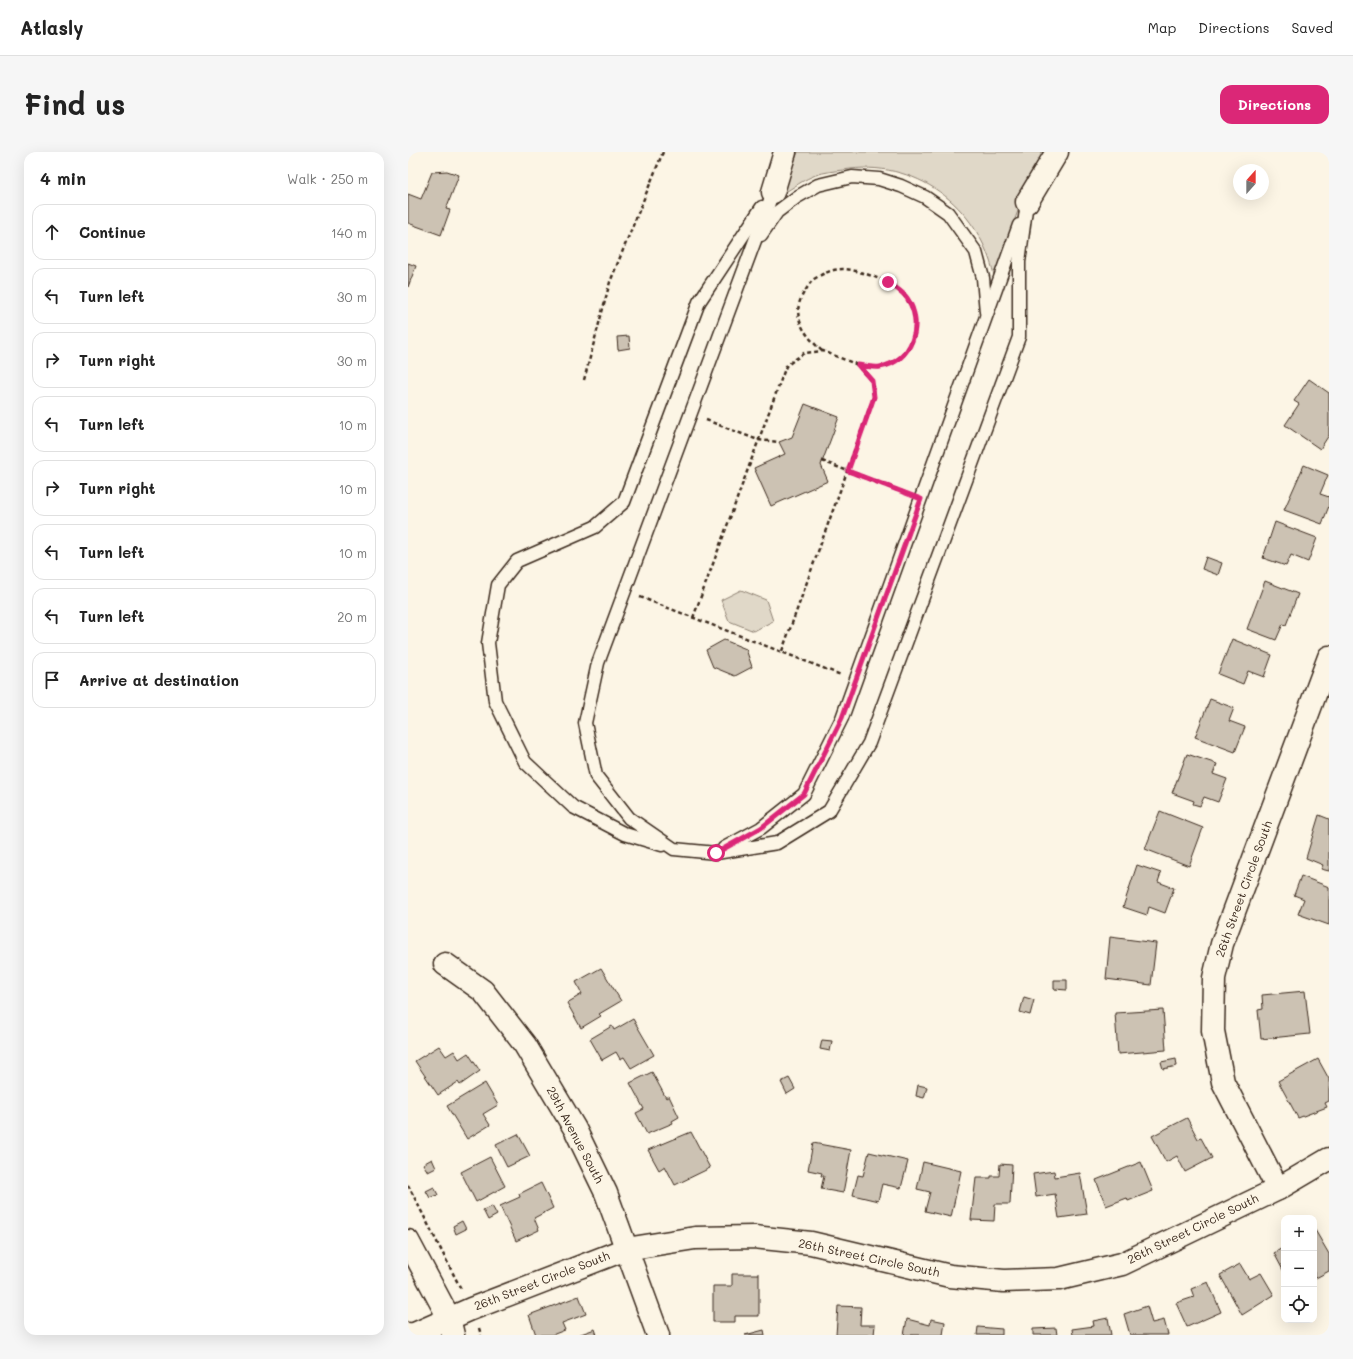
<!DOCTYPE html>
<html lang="en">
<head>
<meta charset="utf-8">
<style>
	:root { --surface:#fff; --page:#f6f6f6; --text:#222; --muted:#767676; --line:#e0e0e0; --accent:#db2777 }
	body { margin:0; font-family:Mali,sans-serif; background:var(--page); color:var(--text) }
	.controls { position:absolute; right:12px; bottom:12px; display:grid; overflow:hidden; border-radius:8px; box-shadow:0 4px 16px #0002 }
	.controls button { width:36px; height:36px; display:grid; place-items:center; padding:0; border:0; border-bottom:1px solid var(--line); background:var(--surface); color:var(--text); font:20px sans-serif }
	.compass { position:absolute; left:825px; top:12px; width:36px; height:36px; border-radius:50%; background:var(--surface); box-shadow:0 4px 16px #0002; rotate:21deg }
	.stop { position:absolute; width:12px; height:12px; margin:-9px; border:3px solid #db2777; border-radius:50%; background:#fff }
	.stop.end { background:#db2777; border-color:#fff; box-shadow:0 1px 4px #0008 }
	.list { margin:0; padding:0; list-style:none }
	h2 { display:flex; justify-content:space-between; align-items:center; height:52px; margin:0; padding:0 16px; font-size:17px }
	h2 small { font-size:13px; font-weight:400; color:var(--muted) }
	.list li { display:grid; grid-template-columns:26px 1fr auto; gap:12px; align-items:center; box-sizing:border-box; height:56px; margin:0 8px 8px; padding:0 8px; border:1px solid var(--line); border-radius:12px }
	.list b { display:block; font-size:15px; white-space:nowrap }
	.list em { font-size:13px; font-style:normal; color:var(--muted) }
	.icon { flex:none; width:22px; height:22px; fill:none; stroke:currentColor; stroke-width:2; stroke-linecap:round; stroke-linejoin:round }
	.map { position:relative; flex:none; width:921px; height:1183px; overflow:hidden; border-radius:12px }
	header { display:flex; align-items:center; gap:24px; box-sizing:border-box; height:56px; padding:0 20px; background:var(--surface); border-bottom:1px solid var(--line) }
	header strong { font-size:19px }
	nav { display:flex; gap:22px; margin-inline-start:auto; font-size:14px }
	.intro { display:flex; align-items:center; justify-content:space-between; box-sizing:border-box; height:96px; padding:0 24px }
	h1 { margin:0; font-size:28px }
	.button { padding:10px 18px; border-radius:12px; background:var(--accent); color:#fff; font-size:14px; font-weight:700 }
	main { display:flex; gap:24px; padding:0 24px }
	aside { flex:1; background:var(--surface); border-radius:12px; box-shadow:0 4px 16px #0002 }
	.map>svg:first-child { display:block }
</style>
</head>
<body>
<header>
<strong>Atlasly</strong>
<nav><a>Map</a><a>Directions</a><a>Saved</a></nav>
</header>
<div class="intro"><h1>Find us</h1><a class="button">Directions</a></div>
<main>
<aside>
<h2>4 min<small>Walk · 250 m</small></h2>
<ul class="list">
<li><svg class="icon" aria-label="ahead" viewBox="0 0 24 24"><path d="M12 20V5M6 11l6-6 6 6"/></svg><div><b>Continue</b></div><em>140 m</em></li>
<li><svg class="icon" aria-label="left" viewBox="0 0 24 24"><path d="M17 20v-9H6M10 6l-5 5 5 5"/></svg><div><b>Turn left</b></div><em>30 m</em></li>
<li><svg class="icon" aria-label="right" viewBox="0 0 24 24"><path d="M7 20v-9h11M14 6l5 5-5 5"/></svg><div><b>Turn right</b></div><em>30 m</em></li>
<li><svg class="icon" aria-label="left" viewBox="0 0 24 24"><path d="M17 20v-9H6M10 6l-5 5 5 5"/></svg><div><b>Turn left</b></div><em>10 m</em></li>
<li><svg class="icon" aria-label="right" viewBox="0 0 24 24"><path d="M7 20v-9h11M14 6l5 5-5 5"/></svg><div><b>Turn right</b></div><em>10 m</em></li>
<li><svg class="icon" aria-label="left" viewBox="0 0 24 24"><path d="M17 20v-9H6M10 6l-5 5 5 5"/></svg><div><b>Turn left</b></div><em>10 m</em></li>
<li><svg class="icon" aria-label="left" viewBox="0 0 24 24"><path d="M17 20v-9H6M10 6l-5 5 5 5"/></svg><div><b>Turn left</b></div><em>20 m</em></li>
<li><svg class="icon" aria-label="arrive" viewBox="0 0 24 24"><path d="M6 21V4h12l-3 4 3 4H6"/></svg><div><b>Arrive at destination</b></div></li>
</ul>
</aside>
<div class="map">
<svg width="921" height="1183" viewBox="0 0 921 1183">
	<rect width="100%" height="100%" fill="#fcf5e5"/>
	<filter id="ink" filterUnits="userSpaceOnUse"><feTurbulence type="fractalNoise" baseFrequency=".025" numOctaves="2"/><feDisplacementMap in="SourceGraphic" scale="8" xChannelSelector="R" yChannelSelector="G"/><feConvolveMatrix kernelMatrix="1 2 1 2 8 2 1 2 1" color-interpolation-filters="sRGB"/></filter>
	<g filter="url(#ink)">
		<g fill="#e0d8c8" stroke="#8e8173">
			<path d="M 390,0 L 637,0 L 623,24 L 586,123 C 570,53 507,6 435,18 C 427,19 416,20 408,23 C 396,27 385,36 374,42 Z"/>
			<path d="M 333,438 L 358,448 L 365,469 L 346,479 L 321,469 L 313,448 Z"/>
		</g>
		<g fill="#ccc2b3" stroke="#3b2a1e">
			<path d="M 39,19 L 51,23 L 38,57 L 42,58 L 33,83 L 0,71 L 0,42 L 13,47 L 24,20 Z"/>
			<path d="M 0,111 L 8,114 L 0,135 Z"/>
			<path d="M 221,184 L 222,196 L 210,198 L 209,185 Z"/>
			<path d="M 901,227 L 921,241 L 921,283 L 912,297 L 877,273 L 891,252 L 886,249 Z"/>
			<path d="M 397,252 L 431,265 L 413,313 L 420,329 L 363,354 L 346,316 L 377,302 L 371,290 L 384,285 Z"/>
			<path d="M 896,313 L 920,323 L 912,342 L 921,345 L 921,354 L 914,372 L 876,358 Z"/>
			<path d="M 867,370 L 909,386 L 900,410 L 883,403 L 878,414 L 855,406 Z"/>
			<path d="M 798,405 L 814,411 L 810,423 L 794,417 Z"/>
			<path d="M 857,429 L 890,442 L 878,473 L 875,472 L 868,488 L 839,477 Z"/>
			<path d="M 824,487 L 864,503 L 856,525 L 840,519 L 835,532 L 810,522 Z"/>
			<path d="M 316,488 L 338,497 L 344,515 L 327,524 L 305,515 L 298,498 Z"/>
			<path d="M 802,547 L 826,556 L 821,569 L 837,575 L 827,600 L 787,585 Z"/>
			<path d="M 779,602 L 809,612 L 805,622 L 819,627 L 810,650 L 796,645 L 792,654 L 785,652 L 786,649 L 764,641 Z"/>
			<path d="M 752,659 L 795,676 L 781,714 L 737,697 Z"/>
			<path d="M 911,663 L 921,667 L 921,719 L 913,717 L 915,713 L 898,706 Z"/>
			<path d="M 729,713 L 753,721 L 750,730 L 766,736 L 757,761 L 741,755 L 739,763 L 715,755 Z"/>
			<path d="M 893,724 L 921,735 L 921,773 L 890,762 L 896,747 L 886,743 Z"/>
			<path d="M 702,785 L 748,791 L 743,833 L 698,827 Z"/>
			<path d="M 193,816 L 213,849 L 191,862 L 193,864 L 173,876 L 159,851 L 174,842 L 168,830 Z"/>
			<path d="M 646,828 L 659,828 L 659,838 L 646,837 Z"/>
			<path d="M 897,839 L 902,882 L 853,887 L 850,858 L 855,857 L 854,843 Z"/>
			<path d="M 616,845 L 626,848 L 622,863 L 612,860 Z"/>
			<path d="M 755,858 L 758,898 L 710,902 L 707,861 Z"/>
			<path d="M 225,867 L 246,903 L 223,916 L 216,905 L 212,907 L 208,900 L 194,908 L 182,887 L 204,874 L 206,878 Z"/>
			<path d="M 414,888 L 424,889 L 422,899 L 412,897 Z"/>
			<path d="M 31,894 L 38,904 L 46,899 L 51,907 L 60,901 L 72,919 L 52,933 L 50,930 L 30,943 L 7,909 Z"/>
			<path d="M 768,907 L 769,914 L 755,917 L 753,910 Z"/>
			<path d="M 910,907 L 921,927 L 921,949 L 917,951 L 919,955 L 890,966 L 870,929 Z"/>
			<path d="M 244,920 L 258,946 L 261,944 L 271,965 L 264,969 L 265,971 L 239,982 L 228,961 L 236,957 L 222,931 Z"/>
			<path d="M 381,926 L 387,937 L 379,942 L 373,930 Z"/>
			<path d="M 77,931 L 90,953 L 75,962 L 82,973 L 59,987 L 39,954 Z"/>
			<path d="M 510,933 L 519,935 L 516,946 L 508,944 Z"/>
			<path d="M 779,966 L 790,987 L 793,986 L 804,1006 L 777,1020 L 769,1004 L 758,1010 L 744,984 Z"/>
			<path d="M 283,980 L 302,1016 L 267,1033 L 257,1014 L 251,1018 L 240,998 Z"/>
			<path d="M 110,982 L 122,1004 L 99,1015 L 88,993 Z"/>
			<path d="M 405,991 L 443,998 L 435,1041 L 413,1037 L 416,1024 L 413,1024 L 414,1021 L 400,1018 Z"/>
			<path d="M 461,1000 L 500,1009 L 493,1036 L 474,1032 L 470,1049 L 445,1043 L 450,1023 L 455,1024 Z"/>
			<path d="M 82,1005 L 97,1034 L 68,1050 L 53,1020 Z"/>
			<path d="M 24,1007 L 28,1016 L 20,1020 L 15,1012 Z"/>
			<path d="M 515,1010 L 553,1019 L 543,1065 L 517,1059 L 522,1040 L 509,1037 Z"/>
			<path d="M 733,1010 L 745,1039 L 720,1049 L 719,1046 L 698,1054 L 688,1028 Z"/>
			<path d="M 592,1012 L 604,1013 L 602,1052 L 587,1052 L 586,1069 L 563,1068 L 568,1026 L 583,1026 L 583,1024 L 591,1024 Z"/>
			<path d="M 646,1019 L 647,1025 L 672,1021 L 679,1062 L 651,1066 L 647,1042 L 628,1045 L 625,1022 Z"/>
			<path d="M 133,1031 L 145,1056 L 126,1066 L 131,1078 L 108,1089 L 92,1054 L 112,1045 L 111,1042 Z"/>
			<path d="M 26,1035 L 30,1043 L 22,1046 L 18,1039 Z"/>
			<path d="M 84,1054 L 89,1063 L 80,1068 L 75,1058 Z"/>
			<path d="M 54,1069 L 58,1077 L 48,1082 L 45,1074 Z"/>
			<path d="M 906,1078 L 907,1078 L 921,1102 L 921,1119 L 906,1127 Z"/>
			<path d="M 876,1095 L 876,1120 L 866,1101 Z"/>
			<path d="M 832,1112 L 841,1127 L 853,1121 L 866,1143 L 834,1163 L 812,1123 Z"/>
			<path d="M 324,1122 L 351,1122 L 351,1164 L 327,1164 L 327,1170 L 305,1170 L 305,1134 L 324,1134 Z"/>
			<path d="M 800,1130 L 813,1160 L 779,1175 L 768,1151 L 786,1145 L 783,1137 Z"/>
			<path d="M 171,1144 L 178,1162 L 154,1171 L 157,1178 L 144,1183 L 128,1183 L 121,1163 Z"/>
			<path d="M 430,1154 L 453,1155 L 452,1173 L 467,1173 L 466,1183 L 428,1183 Z"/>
			<path d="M 739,1154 L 744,1171 L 756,1168 L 760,1183 L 722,1183 L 716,1162 Z"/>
			<path d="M 700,1166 L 703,1183 L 665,1183 L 664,1177 L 686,1174 L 685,1169 Z"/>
			<path d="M 499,1167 L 522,1173 L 523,1167 L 537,1170 L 535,1183 L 496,1183 Z"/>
			<path d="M 570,1175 L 594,1177 L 594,1183 L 569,1183 Z"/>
			<path d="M 648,1176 L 649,1183 L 625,1183 L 625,1177 Z"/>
			<path d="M 187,1177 L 189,1183 L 170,1183 Z"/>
			<path d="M 356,1178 L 357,1183 L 337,1183 Z"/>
		</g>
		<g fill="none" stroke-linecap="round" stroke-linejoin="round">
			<defs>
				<g id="lane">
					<path d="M 365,40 L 190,511 L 177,571 L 188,624 L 221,666 L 266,697 L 308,701 L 369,691 L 421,659 L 461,591 L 611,185 L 611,110 L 619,50"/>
					<path d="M 353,83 L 369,60 L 389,45 L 410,33 L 444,25 L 471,27 L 493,34 L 517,45 L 540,61 L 568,100 L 575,126 L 578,160"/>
					<path d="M 254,693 L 217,682 L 165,655 L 117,610 L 87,549 L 80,491 L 90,433 L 109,409 L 187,375 L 216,350 L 291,150 L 354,55"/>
					<path d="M 316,696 L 353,676 L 396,642 L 434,566 L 611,73"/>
				</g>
				<g id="street">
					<path d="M 921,505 L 814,792 L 806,826 L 805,879 L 815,930 L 870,1037 L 921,1007"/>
					<path d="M 37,812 L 75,839 L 117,893 L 167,977 L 198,1041 L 250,1183"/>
					<path d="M 4,1183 L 63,1157 L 218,1097 L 287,1086 L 346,1085 L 403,1091 L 542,1124 L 596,1129 L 651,1127 L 714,1112 L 870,1037"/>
				</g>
				<g id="secondary">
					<path d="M 0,1089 L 41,1166 L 45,1183"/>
					<path d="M 0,1182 L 0,1183"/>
				</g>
				<g id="highway">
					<path d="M 365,40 L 377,0"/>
					<path d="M 619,50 L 649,0"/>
				</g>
			</defs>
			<use href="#lane" stroke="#3b2a1e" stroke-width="15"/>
			<use href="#street" stroke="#3b2a1e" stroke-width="25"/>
			<use href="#secondary" stroke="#3b2a1e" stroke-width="25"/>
			<use href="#highway" stroke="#3b2a1e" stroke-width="25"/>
			<g stroke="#3b2a1e" stroke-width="2.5" stroke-dasharray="4 3" stroke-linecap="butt">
				<path d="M 414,199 C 396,182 381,163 397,139 C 400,135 402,130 406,127 C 427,114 438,115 461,123 C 475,128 490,134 499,147 C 517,173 504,209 472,215 C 466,216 457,214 451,213"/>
				<path d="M 176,228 L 202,130 L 255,0"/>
				<path d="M 298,268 L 350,288 L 371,290"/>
				<path d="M 414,309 L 497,341"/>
				<path d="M 232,445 L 433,523"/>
				<path d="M 285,466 L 378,214 L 396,201 L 415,199 L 450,213 L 464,229 L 466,245 L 374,499"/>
				<path d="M 0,1033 L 54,1139"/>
				<path d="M 71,1176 L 73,1183"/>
			</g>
			<use href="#lane" stroke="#fcf5e5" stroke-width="12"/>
			<use href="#street" stroke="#fcf5e5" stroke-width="22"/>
			<use href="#secondary" stroke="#fcf5e5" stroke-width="22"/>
			<use href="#highway" stroke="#fcf5e5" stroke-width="22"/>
		</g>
	</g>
	<g fill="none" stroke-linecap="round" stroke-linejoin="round" filter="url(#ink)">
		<path stroke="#db2777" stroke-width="5" d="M 308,701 L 353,676 L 396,642 L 434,566 L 513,347 L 440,319 L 466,245 L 464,229 L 450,213 C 457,214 465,216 472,215 C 504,210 517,172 499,146 C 495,140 486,135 480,130"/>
	</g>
	<g text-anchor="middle" stroke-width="3" stroke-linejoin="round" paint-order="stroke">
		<g font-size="12" fill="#3b2a1e" stroke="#fcf5e5">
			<text transform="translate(836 737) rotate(-70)" y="4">26th Street Circle South</text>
			<text transform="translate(167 983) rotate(62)" y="4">29th Avenue South</text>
			<text transform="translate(785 1077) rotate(-26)" y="4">26th Street Circle South</text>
			<text transform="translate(461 1106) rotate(12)" y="4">26th Street Circle South</text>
			<text transform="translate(134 1129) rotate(-21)" y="4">26th Street Circle South</text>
		</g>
	</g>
</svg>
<div class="controls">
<button>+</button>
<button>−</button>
<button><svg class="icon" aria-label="locate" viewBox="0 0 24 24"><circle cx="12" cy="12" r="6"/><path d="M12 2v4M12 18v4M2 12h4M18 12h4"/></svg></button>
</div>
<svg class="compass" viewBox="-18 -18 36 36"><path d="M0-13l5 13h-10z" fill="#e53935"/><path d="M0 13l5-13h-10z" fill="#767676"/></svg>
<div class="stop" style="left:308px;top:701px"></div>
<div class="stop end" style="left:480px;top:130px"></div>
</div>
</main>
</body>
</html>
